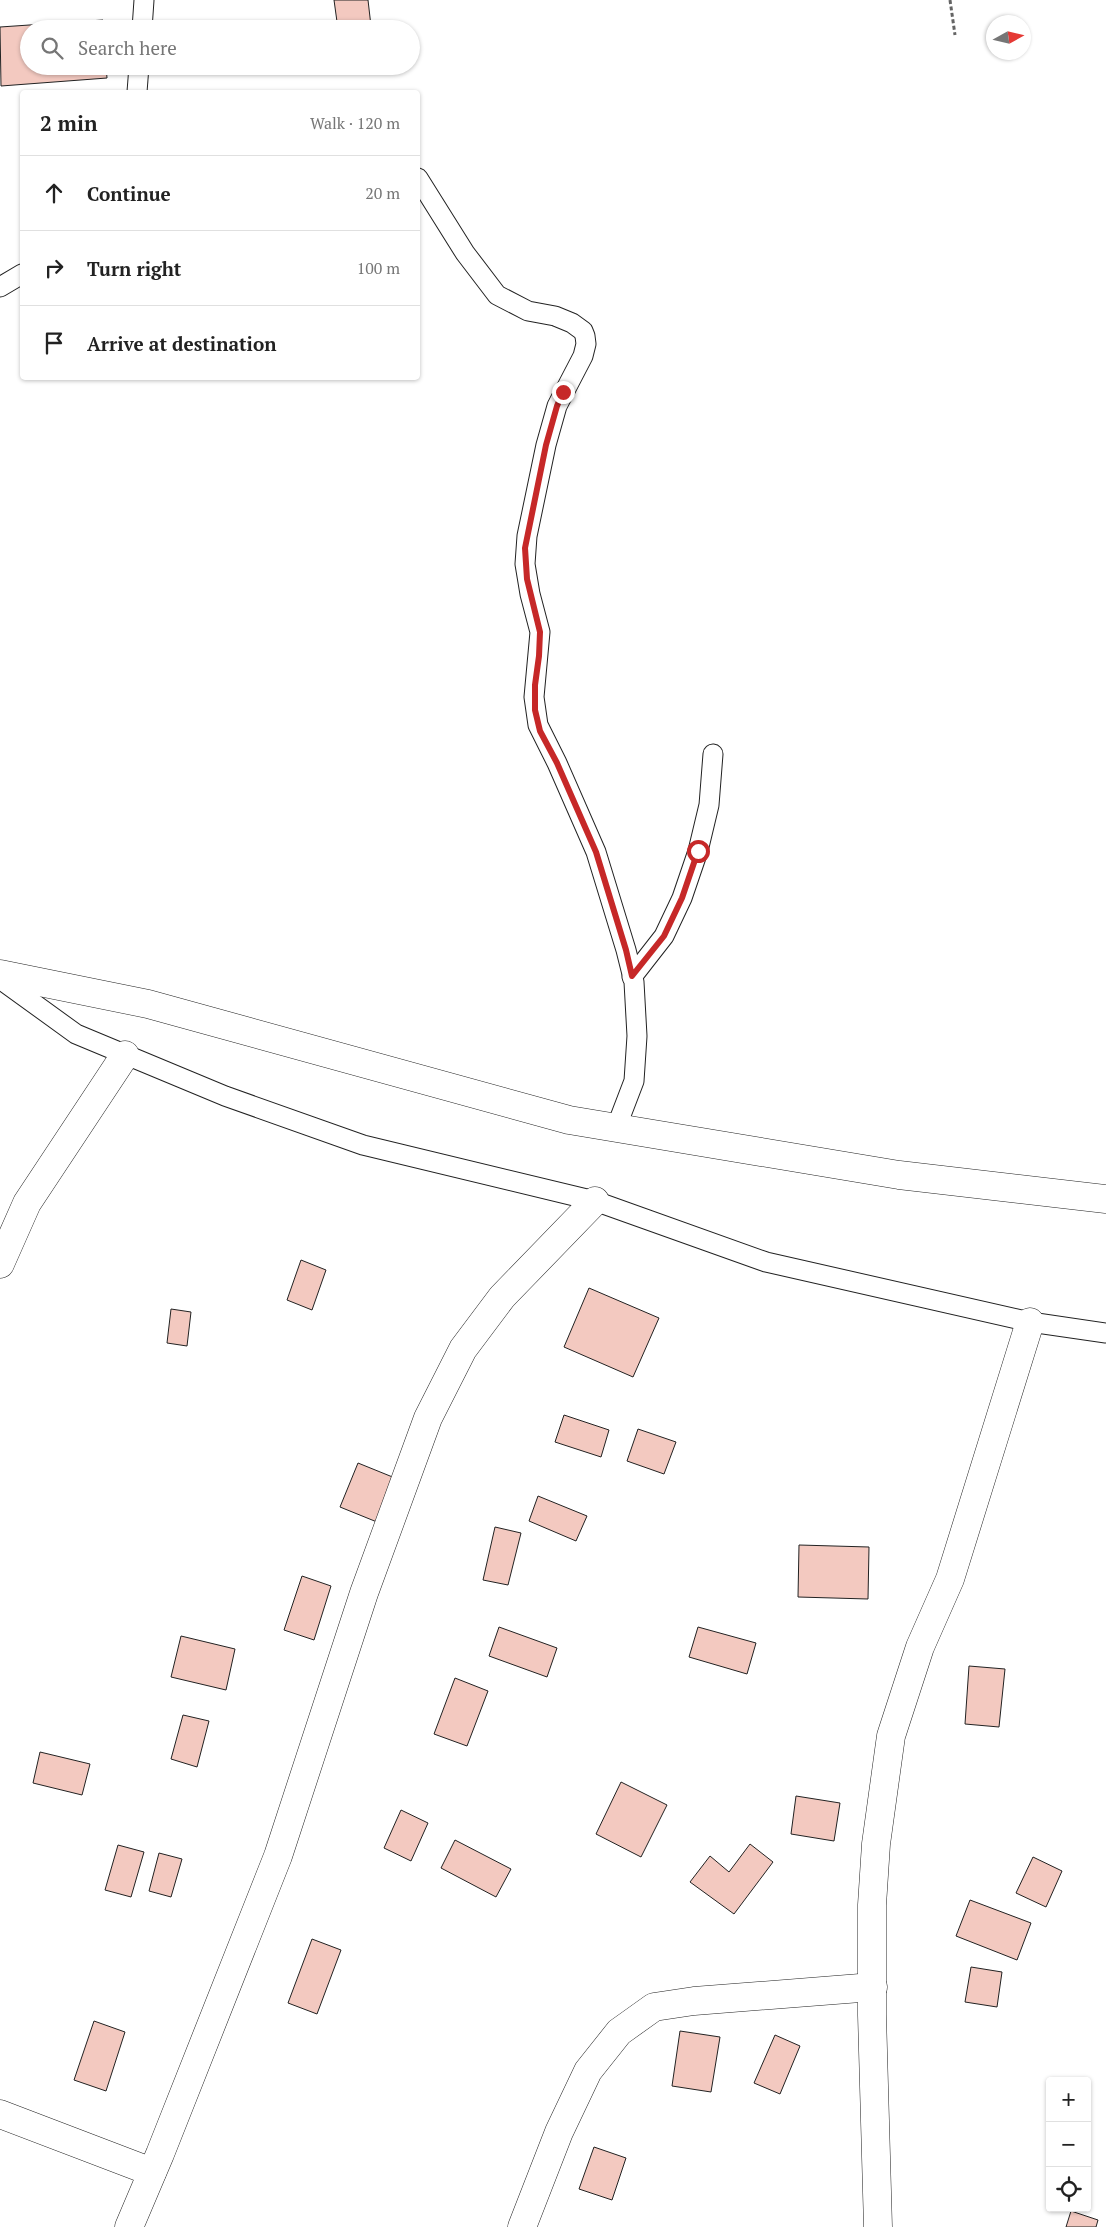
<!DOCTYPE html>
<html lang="en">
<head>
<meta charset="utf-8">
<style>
	:root { --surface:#fff; --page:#f2f2f2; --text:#222; --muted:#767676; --line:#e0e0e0 }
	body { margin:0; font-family:"PT Serif",serif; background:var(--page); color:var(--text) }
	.controls { position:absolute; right:15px; bottom:15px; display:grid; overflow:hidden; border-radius:5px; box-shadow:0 1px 4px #0004 }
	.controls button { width:45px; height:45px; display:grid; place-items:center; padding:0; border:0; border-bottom:1px solid var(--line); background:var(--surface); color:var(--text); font:25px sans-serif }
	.compass { position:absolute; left:986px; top:15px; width:45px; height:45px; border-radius:50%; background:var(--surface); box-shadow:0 1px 4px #0004; rotate:82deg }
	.stop { position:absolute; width:15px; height:15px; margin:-11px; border:4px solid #c62828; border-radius:50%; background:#fff }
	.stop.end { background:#c62828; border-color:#fff; box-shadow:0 1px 5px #0008 }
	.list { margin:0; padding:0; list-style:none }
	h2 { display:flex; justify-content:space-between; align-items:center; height:65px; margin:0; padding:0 20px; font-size:21px }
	h2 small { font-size:16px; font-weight:400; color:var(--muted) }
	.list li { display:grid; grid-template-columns:32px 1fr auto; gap:15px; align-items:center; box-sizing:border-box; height:75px; padding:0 20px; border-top:1px solid var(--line) }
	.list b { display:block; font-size:19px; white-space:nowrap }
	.list em { font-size:16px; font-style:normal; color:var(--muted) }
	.icon { flex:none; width:28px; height:28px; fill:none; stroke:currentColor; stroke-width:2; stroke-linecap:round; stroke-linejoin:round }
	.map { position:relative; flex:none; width:1106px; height:2227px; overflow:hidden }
	.search { position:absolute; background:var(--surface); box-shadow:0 1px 4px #0004; left:20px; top:20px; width:400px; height:55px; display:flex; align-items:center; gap:12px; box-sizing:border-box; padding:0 18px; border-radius:28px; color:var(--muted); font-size:19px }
	.panel { position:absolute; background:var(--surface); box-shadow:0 1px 4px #0004; left:20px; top:90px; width:400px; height:290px; border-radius:5px }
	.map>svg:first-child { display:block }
</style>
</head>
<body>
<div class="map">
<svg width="1106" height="2227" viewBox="0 0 1106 2227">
	<rect width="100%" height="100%" fill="#fff"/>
	<g fill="#f3c9c0" stroke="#222">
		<path d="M 334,0 L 368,0 L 371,26 L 338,29 Z"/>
		<path d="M 103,20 L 103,29 L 29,29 L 29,66 L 106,66 L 107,78 L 1,86 L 0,27 Z"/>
		<path d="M 301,1260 L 326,1270 L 312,1310 L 287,1300 Z"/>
		<path d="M 589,1288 L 659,1318 L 633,1377 L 564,1347 Z"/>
		<path d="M 171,1309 L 191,1312 L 187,1346 L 167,1343 Z"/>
		<path d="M 564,1415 L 609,1430 L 601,1457 L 555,1442 Z"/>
		<path d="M 638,1429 L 676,1442 L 664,1474 L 627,1461 Z"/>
		<path d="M 358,1463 L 395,1478 L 377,1522 L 340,1507 Z"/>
		<path d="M 538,1496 L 587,1516 L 576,1541 L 529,1521 Z"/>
		<path d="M 495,1527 L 521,1533 L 508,1585 L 483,1580 Z"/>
		<path d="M 799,1545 L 869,1547 L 868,1599 L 798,1597 Z"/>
		<path d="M 302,1576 L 331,1586 L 314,1640 L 284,1630 Z"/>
		<path d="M 499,1627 L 557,1648 L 547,1677 L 489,1656 Z"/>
		<path d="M 698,1627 L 756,1643 L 747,1674 L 689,1657 Z"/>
		<path d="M 181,1636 L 235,1649 L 226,1690 L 171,1677 Z"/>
		<path d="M 969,1666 L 1005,1669 L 999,1727 L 965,1724 Z"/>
		<path d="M 455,1678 L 488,1691 L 467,1746 L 434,1734 Z"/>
		<path d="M 183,1715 L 209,1721 L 197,1767 L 171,1759 Z"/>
		<path d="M 40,1752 L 90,1764 L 82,1795 L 33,1783 Z"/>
		<path d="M 621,1782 L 667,1805 L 641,1857 L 596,1834 Z"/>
		<path d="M 796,1796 L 840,1803 L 834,1841 L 791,1834 Z"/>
		<path d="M 401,1810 L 428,1823 L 411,1861 L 384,1848 Z"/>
		<path d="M 455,1840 L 511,1869 L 496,1897 L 441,1868 Z"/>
		<path d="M 750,1844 L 773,1862 L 734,1914 L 690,1882 L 710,1856 L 729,1872 Z"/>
		<path d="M 118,1845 L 144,1852 L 131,1897 L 105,1890 Z"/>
		<path d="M 159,1853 L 182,1859 L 171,1897 L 149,1891 Z"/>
		<path d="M 1033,1857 L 1062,1871 L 1046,1907 L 1016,1893 Z"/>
		<path d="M 970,1900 L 1031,1923 L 1017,1960 L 956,1936 Z"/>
		<path d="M 312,1939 L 341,1950 L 317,2014 L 288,2003 Z"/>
		<path d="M 971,1967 L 1002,1972 L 997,2007 L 965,2002 Z"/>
		<path d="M 94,2021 L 125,2032 L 106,2091 L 74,2080 Z"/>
		<path d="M 680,2031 L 720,2037 L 711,2092 L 672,2086 Z"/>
		<path d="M 775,2035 L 800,2046 L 780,2094 L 754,2083 Z"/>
		<path d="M 594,2147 L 626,2158 L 612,2200 L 579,2189 Z"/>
		<path d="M 1071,2211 L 1098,2220 L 1096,2227 L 1066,2227 Z"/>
	</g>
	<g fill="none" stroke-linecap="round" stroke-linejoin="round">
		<defs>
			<g id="lane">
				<path d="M 142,29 L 144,0"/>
				<path d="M 137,92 L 139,66"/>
				<path d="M 418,178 L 465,253 L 497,295 L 528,311 L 555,316 L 572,323 L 583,331 L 585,336 L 586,344 L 583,356 L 557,406 L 546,445 L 527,536 L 525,564 L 530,594 L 540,632 L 534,697 L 538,725 L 557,763 L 596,852 L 626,950 L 634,982 L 637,1036 L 634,1081 L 616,1128"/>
				<path d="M 0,287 L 22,274"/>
				<path d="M 632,977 L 664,936 L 682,898 L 698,851 L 709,805 L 713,754"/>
				<path d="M 0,979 L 76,1034 L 225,1096 L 363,1145 L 595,1201 L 766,1262 L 1030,1322 L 1106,1333"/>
			</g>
			<g id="street">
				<path d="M 0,1264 L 27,1203 L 125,1055"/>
				<path d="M 0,2114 L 152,2172"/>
				<path d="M 129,2227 L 160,2154 L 278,1856 L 364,1593 L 428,1418 L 463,1349 L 502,1297 L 595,1201"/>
				<path d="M 522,2227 L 559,2132 L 588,2071 L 619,2032 L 654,2007 L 694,2001 L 873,1987"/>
				<path d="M 878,2227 L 872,2015 L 872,1905 L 876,1844 L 891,1736 L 920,1647 L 950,1579 L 1030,1322"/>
			</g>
			<path id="secondary" d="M 0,974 L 148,1004 L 569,1120 L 899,1175 L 1106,1199"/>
		</defs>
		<use href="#lane" stroke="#222" stroke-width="21"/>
		<use href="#street" stroke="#222" stroke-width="29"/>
		<use href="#secondary" stroke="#222" stroke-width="29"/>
		<path stroke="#646464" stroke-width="3" stroke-dasharray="4 2.5" stroke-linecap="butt" d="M 950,0 L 955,35"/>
		<use href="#lane" stroke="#fff" stroke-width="19"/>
		<use href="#street" stroke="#fff" stroke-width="28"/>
		<use href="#secondary" stroke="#fff" stroke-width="28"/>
	</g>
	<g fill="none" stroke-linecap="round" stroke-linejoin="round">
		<path stroke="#c62828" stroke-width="6" d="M 563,392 L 557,406 L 546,445 L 525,548 L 527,579 L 540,632 L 539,656 L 535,685 L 535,710 L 540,731 L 557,763 L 596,852 L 626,950 L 632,976 L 664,936 L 682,898 L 698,851"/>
	</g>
</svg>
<div class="controls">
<button>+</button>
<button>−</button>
<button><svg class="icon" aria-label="locate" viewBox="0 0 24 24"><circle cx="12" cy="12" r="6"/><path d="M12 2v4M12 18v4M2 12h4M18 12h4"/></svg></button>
</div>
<svg class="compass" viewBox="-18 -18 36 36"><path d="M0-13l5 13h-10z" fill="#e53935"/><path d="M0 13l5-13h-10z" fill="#767676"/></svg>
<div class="stop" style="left:698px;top:851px"></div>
<div class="stop end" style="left:563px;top:392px"></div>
<div class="search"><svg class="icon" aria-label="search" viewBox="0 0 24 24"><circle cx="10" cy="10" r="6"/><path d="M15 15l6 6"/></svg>Search here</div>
<section class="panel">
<h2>2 min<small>Walk · 120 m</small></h2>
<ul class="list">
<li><svg class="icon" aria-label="ahead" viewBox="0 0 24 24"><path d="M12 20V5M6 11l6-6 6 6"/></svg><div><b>Continue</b></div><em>20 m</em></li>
<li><svg class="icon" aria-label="right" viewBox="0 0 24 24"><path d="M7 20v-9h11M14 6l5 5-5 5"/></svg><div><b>Turn right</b></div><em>100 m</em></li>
<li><svg class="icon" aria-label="arrive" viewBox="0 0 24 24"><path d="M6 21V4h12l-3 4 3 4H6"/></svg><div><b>Arrive at destination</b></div></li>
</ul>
</section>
</div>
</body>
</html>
